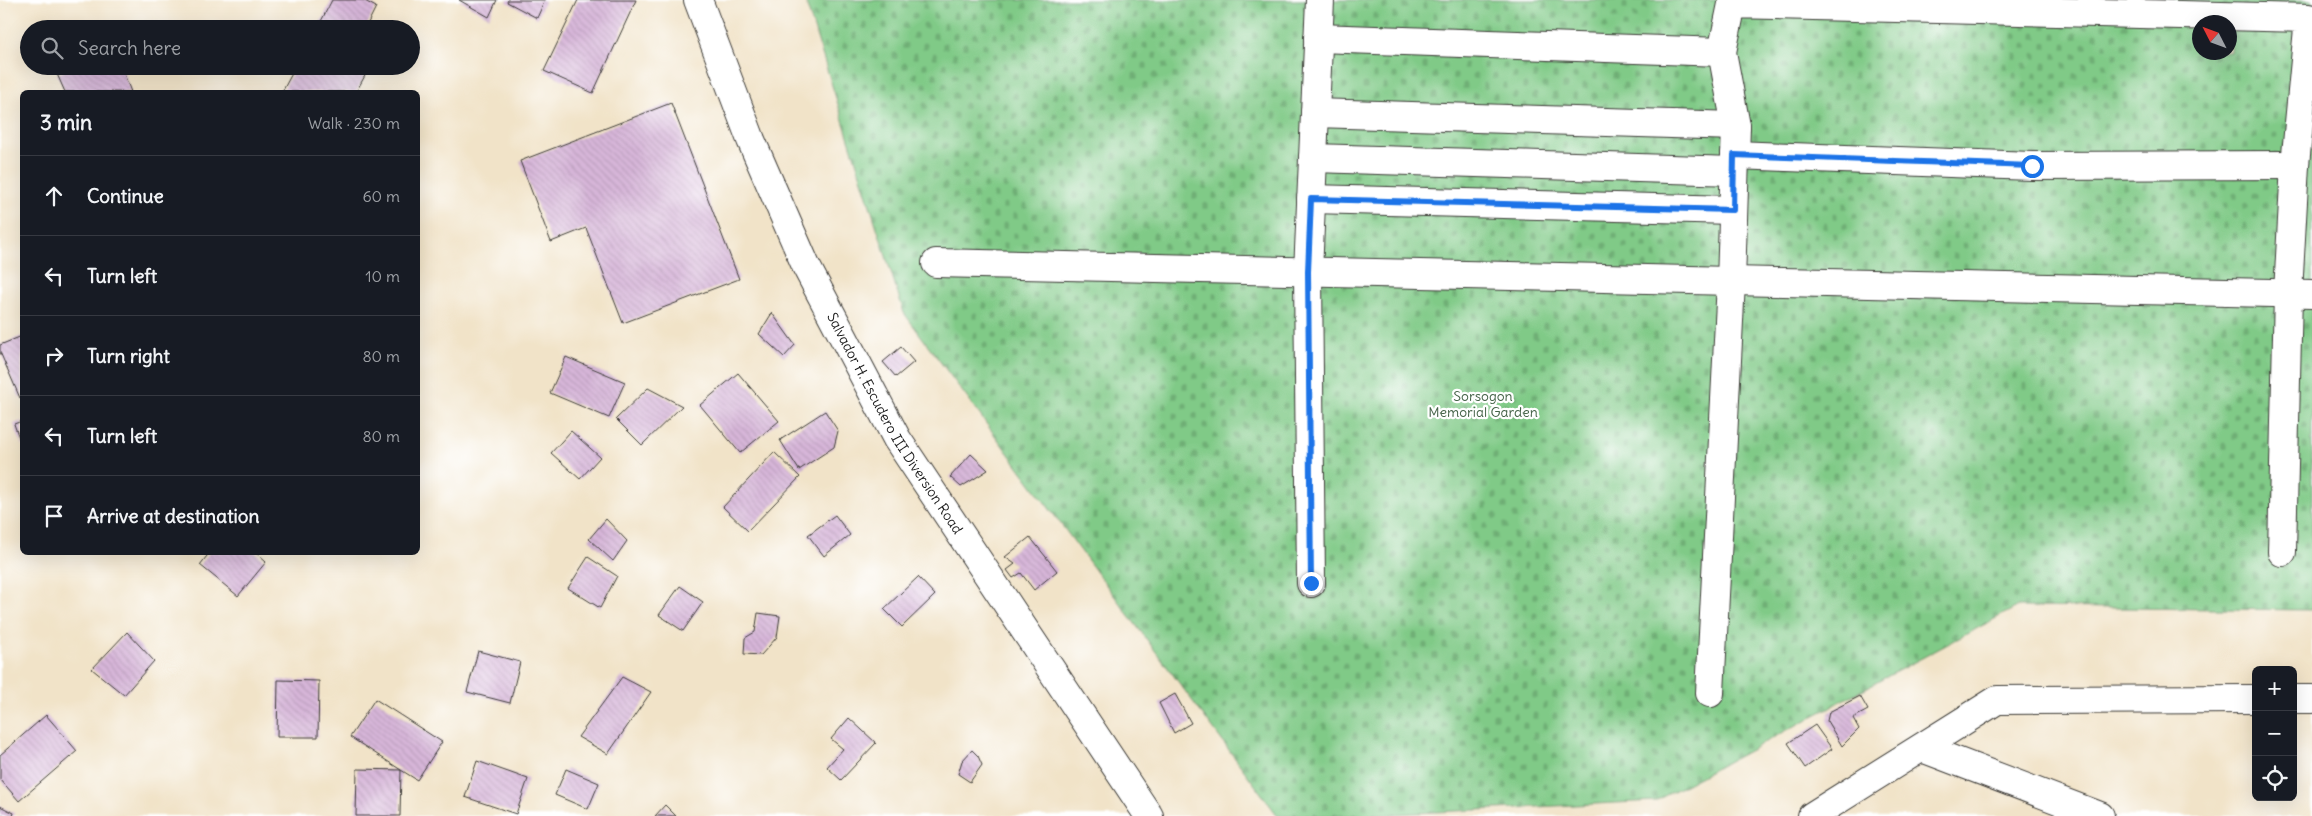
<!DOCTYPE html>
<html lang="en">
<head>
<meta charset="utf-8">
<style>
	:root { --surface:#171b24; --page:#20242c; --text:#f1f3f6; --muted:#9ea1a6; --line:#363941 }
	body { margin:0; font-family:Delius,sans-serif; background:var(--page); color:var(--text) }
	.controls { position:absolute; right:15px; bottom:15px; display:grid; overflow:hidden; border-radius:8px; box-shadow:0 5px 20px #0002 }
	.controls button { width:45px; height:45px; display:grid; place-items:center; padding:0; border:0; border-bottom:1px solid var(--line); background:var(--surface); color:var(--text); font:25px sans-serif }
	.compass { position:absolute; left:2192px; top:15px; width:45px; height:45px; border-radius:50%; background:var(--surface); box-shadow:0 5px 20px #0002; rotate:312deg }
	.stop { position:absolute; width:15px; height:15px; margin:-11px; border:4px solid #1a73e8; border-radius:50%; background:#fff }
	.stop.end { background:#1a73e8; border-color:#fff; box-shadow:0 1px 5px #0008 }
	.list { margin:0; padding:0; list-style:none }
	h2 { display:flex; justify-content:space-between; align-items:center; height:65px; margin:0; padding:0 20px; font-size:21px }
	h2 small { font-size:16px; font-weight:400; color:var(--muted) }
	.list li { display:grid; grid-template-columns:32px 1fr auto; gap:15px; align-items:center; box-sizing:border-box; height:80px; padding:0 20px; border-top:1px solid var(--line) }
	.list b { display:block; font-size:19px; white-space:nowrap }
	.list em { font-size:16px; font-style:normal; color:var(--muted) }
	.icon { flex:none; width:28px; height:28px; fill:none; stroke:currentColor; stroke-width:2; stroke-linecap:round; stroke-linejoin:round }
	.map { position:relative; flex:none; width:2312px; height:816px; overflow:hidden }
	.search { position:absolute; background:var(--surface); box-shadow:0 5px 20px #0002; left:20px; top:20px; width:400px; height:55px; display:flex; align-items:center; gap:12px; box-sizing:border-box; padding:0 18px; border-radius:28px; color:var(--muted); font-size:19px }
	.panel { position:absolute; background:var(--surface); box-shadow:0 5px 20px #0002; left:20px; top:90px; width:400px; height:465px; border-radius:8px }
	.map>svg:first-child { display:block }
</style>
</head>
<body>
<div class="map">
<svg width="2312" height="816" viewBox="0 0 2312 816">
	<defs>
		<pattern id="cemetery-stones" width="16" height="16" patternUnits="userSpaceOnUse" patternTransform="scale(1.25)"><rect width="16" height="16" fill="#80ca87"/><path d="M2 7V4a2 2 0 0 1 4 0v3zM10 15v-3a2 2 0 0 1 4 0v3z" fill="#6ead74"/></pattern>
		<pattern id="building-back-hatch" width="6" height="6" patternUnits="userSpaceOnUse" patternTransform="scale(1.25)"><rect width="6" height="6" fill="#d7b6d9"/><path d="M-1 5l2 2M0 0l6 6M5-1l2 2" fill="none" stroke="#b89cba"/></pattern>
	</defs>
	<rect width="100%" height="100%" fill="#fff"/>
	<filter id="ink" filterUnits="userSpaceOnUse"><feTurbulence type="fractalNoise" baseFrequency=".02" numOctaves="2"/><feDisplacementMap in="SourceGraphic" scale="10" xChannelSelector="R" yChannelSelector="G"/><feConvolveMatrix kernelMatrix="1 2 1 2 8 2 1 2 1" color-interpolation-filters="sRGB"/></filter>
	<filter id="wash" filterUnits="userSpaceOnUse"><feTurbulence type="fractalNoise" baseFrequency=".0096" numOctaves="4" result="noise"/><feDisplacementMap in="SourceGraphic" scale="20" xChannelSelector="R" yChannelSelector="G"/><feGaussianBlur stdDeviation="1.12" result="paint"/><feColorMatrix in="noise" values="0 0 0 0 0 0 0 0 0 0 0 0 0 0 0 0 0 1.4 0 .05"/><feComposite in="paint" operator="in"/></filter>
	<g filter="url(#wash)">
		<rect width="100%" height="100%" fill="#f1e3c8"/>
		<path fill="url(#cemetery-stones)" stroke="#4e7352" fill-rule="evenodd" d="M 805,0 L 2312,0 L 2312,610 L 2017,607 L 1655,801 L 1357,816 L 1278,816 L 904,313 ZM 2200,22 L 2230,22 L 2230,52 L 2200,52 Z"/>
		<g id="blocks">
			<g fill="url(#building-back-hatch)">
				<path d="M 332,0 L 363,0 L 376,7 L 365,29 L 317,29 Z"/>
				<path d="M 459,0 L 497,0 L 489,17 Z"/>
				<path d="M 508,0 L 545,0 L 537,18 L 507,2 Z"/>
				<path d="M 578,0 L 636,0 L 593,93 L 544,71 Z"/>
				<path d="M 77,66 L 121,66 L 131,92 L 65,92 L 57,74 Z"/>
				<path d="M 296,66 L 357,66 L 367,72 L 356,92 L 282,92 Z"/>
				<path d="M 671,103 L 739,279 L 623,323 L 586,228 L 551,242 L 520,161 Z"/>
				<path d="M 772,313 L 795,345 L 784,357 L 759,334 Z"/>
				<path d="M 22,336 L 22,397 L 20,398 L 0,352 L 0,345 Z"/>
				<path d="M 901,347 L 914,362 L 896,377 L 883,362 Z"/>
				<path d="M 566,357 L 625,382 L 609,418 L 550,393 Z"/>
				<path d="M 738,373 L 779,421 L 740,453 L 700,405 Z"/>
				<path d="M 648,388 L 682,406 L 642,445 L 616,419 Z"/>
				<path d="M 825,411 L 838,431 L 834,447 L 799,470 L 780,440 Z"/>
				<path d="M 22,421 L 22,446 L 14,424 Z"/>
				<path d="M 571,431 L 600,457 L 580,479 L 551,453 Z"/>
				<path d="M 774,452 L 800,477 L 748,531 L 723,507 Z"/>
				<path d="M 971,454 L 988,470 L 961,487 L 950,477 Z"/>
				<path d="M 835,515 L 850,535 L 824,556 L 808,535 Z"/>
				<path d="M 606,519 L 627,541 L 613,561 L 589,539 Z"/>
				<path d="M 1030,537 L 1057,571 L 1034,590 L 1021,573 L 1013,578 L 1007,570 L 1015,564 L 1005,557 Z"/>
				<path d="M 210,552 L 255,552 L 266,562 L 238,596 L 200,565 Z"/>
				<path d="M 588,557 L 617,576 L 600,608 L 568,588 Z"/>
				<path d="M 918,577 L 935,595 L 902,627 L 884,609 Z"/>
				<path d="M 680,586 L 703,602 L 683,631 L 659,615 Z"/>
				<path d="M 758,613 L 780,616 L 777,637 L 761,655 L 744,654 L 745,638 L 755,632 Z"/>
				<path d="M 127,632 L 154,661 L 124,695 L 92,669 Z"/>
				<path d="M 478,651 L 520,662 L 510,703 L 467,692 Z"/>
				<path d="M 622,677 L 651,692 L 608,754 L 578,737 Z"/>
				<path d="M 278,680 L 319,681 L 318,737 L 277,737 Z"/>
				<path d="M 1175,694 L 1191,723 L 1174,733 L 1159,703 Z"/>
				<path d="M 1860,696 L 1868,710 L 1853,718 L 1859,729 L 1842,746 L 1827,721 L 1829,712 Z"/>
				<path d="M 375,699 L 442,742 L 417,780 L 401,770 L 400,816 L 356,816 L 357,769 L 401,770 L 350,737 Z"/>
				<path d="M 46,715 L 77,751 L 19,801 L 0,779 L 0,755 Z"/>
				<path d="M 849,718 L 876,743 L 841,780 L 827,767 L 843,749 L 831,739 Z"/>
				<path d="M 1815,725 L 1832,749 L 1805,768 L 1788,743 Z"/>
				<path d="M 972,750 L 978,756 L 982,765 L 970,782 L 958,774 L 962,761 Z"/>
				<path d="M 477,761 L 528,779 L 516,814 L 465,797 Z"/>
				<path d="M 566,769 L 599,783 L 588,809 L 555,795 Z"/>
				<path d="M 665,805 L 676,816 L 655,816 Z"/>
				<path d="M 0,806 L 14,813 L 13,816 L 0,816 Z"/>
			</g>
		</g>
	</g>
	<g filter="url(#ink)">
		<use href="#blocks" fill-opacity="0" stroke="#3c3a36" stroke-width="1"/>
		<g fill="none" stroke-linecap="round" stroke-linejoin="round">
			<defs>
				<g id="minor">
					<path d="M 1318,38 L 1722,52"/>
					<path d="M 1315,113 L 1736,126"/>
					<path d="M 1735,155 L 2032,166 L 2295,165"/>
					<path d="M 1313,158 L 1734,171"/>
					<path d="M 1311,199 L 1733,210"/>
					<path d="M 936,263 L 2312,294"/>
					<path d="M 1311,583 L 1308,272 L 1320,0"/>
					<path d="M 1710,693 L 1731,282 L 1736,126 L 1722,52 L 1732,4 L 2309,18 L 2295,165 L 2288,293 L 2282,552"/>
					<path d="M 2293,699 L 2312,699"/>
					<path d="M 1922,748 L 2100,816"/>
					<path d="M 1812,816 L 1997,700 L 2256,699"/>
				</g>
				<g id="highway">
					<path id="s1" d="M 698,0 L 751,140 L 806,266 L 897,439 L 1149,816"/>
				</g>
			</defs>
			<use href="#minor" stroke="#3c3a36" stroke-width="30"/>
			<use href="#highway" stroke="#3c3a36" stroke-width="30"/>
			<use href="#minor" stroke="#fff" stroke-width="28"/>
			<use href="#highway" stroke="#fff" stroke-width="28"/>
		</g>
	</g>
	<g fill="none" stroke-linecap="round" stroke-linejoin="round" filter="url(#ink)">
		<path stroke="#1a73e8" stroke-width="6" d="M 1311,583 L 1308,272 L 1311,199 L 1733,210 L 1734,155 L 2032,166"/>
	</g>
	<g text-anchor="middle" stroke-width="4.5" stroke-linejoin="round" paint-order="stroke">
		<g font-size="14" fill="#446247" stroke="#fff">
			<text x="1483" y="401">Sorsogon<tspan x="1483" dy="16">Memorial Garden</tspan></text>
		</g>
		<g font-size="14" fill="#1c1c1c" stroke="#fff">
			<text dy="5" stroke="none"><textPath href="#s1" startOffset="468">Salvador H. Escudero III Diversion Road</textPath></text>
		</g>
	</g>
</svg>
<div class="controls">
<button>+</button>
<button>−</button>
<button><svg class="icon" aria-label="locate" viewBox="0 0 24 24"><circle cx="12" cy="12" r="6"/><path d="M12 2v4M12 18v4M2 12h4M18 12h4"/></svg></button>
</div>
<svg class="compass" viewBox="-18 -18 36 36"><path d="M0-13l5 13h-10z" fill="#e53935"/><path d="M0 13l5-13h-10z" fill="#9ea1a6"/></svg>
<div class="stop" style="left:2032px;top:166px"></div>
<div class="stop end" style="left:1311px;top:583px"></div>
<div class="search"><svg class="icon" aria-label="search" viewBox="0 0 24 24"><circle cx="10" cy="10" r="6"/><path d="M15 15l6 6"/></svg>Search here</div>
<section class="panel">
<h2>3 min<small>Walk · 230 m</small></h2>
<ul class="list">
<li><svg class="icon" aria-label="ahead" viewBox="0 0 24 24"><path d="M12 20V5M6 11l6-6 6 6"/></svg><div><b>Continue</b></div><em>60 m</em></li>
<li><svg class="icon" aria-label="left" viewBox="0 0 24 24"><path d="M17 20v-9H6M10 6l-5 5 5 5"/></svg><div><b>Turn left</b></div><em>10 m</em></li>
<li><svg class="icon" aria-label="right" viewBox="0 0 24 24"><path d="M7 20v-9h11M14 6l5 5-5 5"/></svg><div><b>Turn right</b></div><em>80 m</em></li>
<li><svg class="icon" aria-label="left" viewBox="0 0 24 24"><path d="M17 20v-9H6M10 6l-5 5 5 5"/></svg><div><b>Turn left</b></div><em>80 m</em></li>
<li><svg class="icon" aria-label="arrive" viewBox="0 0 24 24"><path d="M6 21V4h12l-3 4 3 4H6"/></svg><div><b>Arrive at destination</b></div></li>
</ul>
</section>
</div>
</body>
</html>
